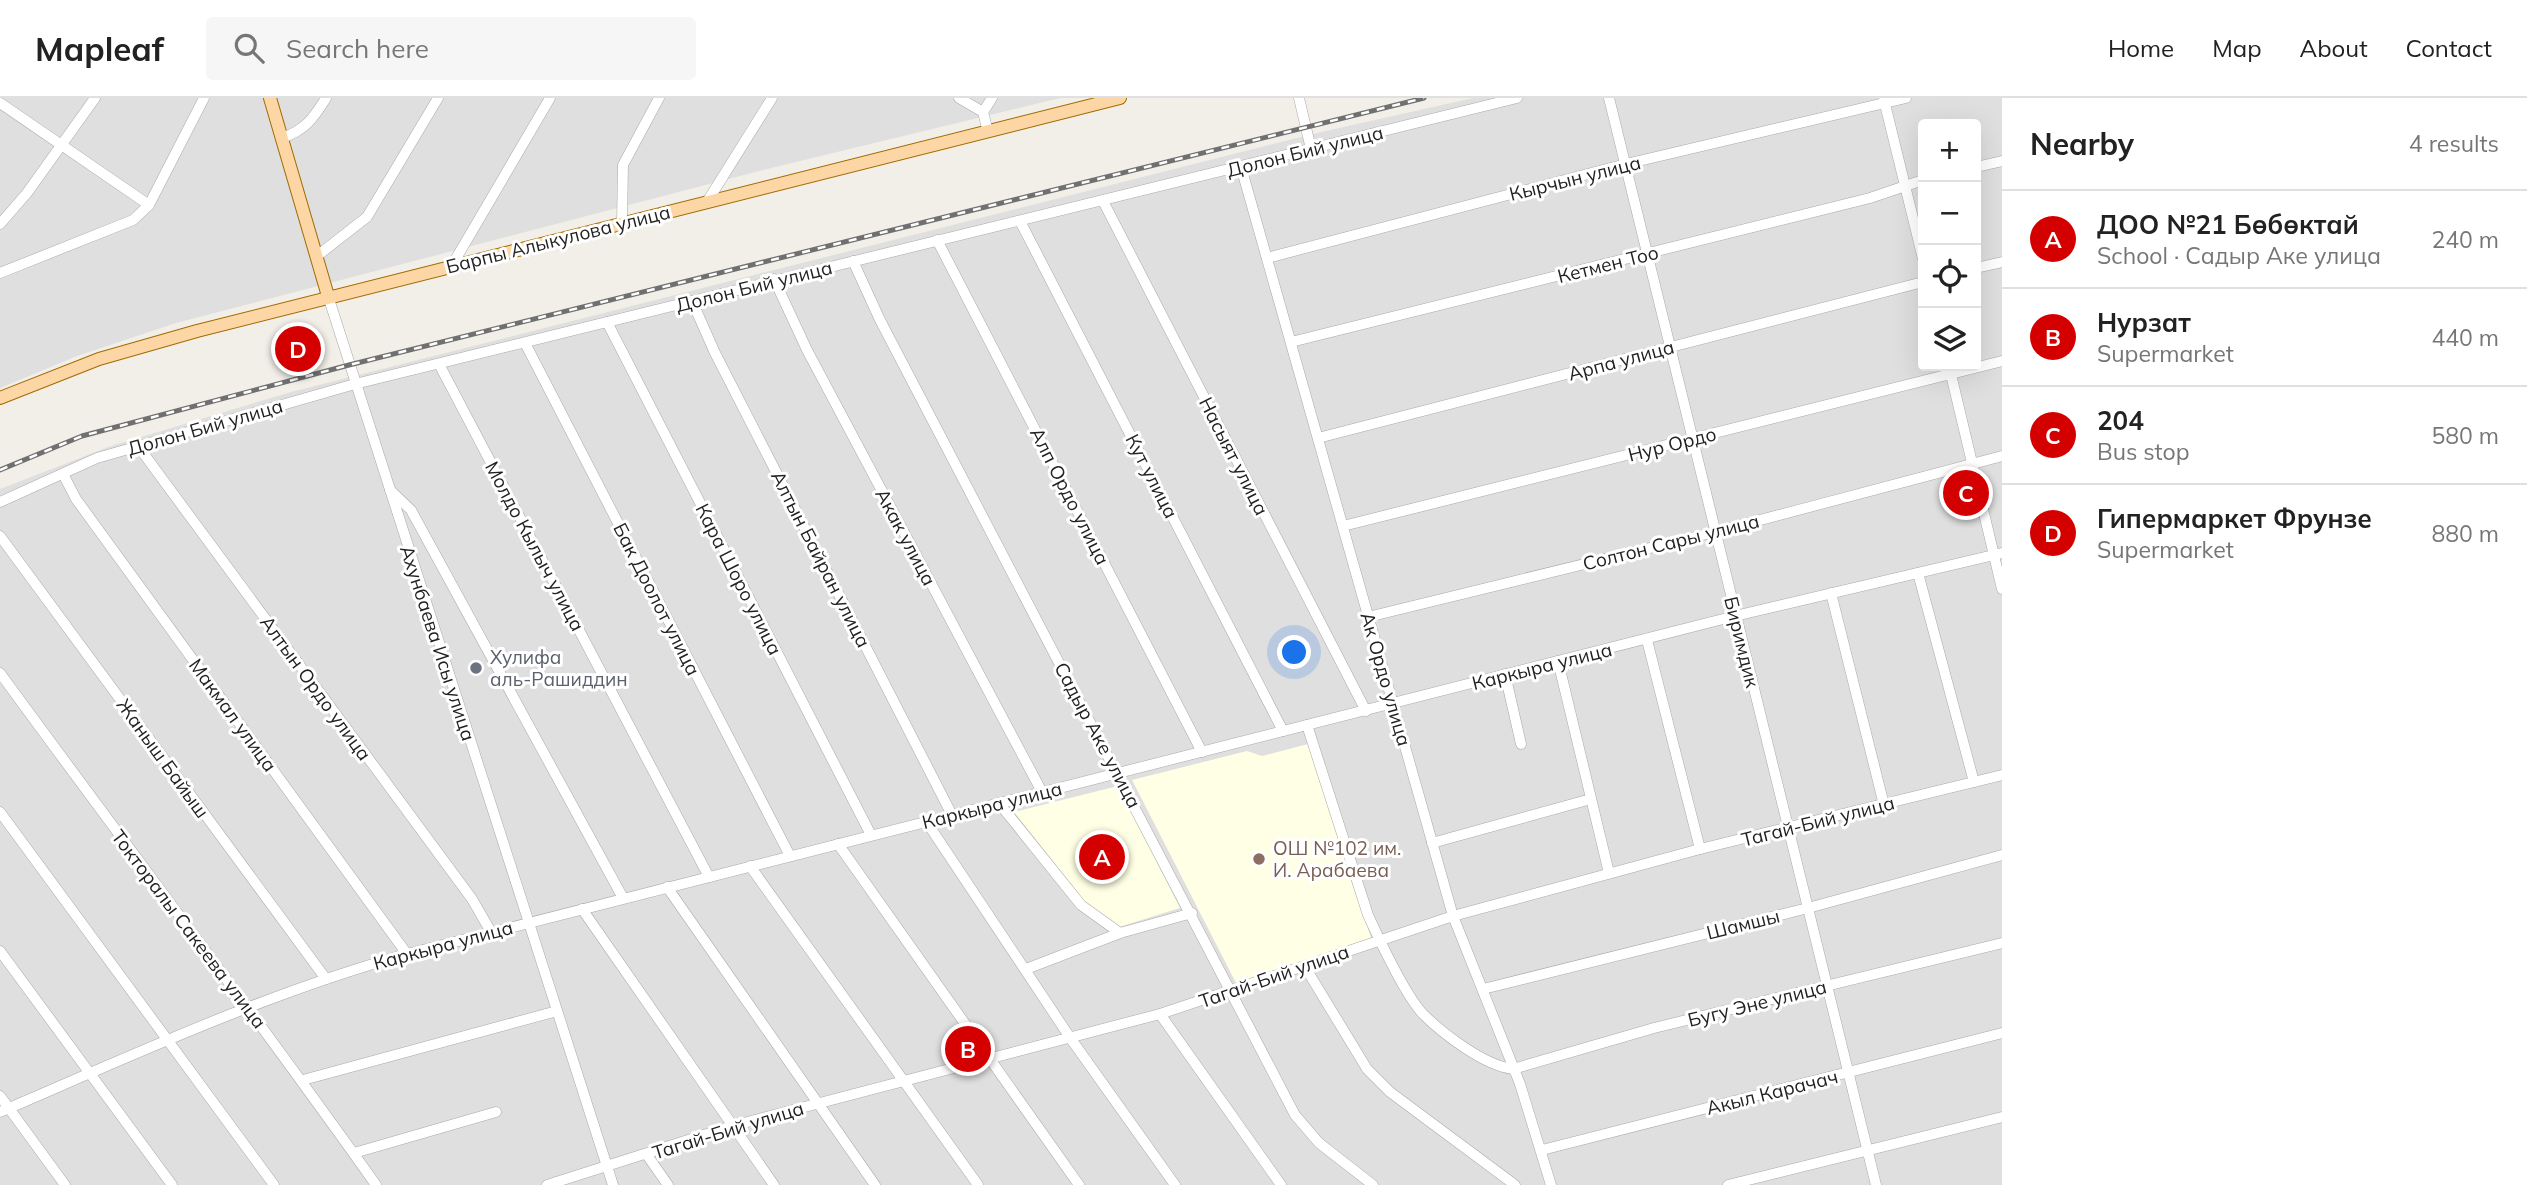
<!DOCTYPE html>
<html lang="en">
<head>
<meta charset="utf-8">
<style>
	:root { --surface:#fff; --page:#f6f6f6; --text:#222; --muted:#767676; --line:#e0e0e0; --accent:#d40000 }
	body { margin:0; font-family:Mulish,sans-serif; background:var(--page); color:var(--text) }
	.controls { position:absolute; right:21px; top:21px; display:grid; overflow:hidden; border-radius:7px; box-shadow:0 7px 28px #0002 }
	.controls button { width:63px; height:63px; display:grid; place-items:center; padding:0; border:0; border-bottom:2px solid var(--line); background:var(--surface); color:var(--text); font:35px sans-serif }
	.you { position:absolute; left:1295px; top:555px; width:24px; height:24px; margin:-18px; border:5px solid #fff; border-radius:50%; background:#1a73e8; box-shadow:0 0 0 10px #1a73e833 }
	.badge { display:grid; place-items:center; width:46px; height:46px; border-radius:50%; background:var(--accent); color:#fff; font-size:23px; font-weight:700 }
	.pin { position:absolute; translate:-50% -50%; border:4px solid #fff; box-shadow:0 2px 7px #0006 }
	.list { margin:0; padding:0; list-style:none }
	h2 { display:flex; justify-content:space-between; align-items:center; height:91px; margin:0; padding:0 28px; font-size:30px }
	h2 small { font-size:23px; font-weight:400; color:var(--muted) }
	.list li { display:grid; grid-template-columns:46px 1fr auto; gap:21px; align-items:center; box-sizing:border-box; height:98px; padding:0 28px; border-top:2px solid var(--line) }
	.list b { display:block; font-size:26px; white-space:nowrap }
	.list p { margin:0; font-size:23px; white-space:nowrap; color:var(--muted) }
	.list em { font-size:23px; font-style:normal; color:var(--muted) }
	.icon { flex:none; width:38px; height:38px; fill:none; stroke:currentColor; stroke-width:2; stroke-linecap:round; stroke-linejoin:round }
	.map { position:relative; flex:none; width:2002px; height:1087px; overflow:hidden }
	header { display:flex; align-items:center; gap:42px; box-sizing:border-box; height:98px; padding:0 35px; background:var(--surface); border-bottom:2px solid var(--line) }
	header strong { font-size:33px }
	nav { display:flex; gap:38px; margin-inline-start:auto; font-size:24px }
	.search { width:490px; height:63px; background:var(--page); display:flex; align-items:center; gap:18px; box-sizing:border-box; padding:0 24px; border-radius:7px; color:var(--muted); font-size:26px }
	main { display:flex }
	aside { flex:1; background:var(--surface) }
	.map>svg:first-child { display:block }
</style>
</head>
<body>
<header>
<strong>Mapleaf</strong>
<div class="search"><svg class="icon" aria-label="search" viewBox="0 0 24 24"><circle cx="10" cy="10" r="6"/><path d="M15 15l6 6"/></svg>Search here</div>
<nav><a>Home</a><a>Map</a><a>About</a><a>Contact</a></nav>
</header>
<main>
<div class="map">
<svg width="2002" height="1087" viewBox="0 0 2002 1087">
	<rect width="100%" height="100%" fill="#f2efe9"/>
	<g fill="#e0dfdf" fill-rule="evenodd">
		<path d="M 0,0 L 1060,0 L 763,72 L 176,225 L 77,258 L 0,290 Z"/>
		<path d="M 1473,0 L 2002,0 L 2002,1087 L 0,1087 L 0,391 L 111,348 L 291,294 L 1317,35 ZM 1923,26 L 1976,26 L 1976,268 L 1923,268 Z"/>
	</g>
	<g fill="#ffffe5">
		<path d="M 1308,646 L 1371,840 L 1236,885 L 1132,682 L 1247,653 L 1262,658 Z"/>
		<path d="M 1118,688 L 1180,810 L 1119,829 L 1086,805 L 1014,714 Z"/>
	</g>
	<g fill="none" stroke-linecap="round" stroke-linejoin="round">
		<defs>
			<g id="minor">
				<path d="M 959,0 L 983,14 L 988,34"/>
				<path d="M 1299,0 L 1311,51"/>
				<path d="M 1609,0 L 1876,1087"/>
				<path d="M 1884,2 L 1923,161"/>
				<path d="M 0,5 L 149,107"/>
				<path d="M 983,14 L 992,0"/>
				<path d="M 282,40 C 305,32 313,21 326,0"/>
				<path d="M 1241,69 L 1453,818 L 1520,986 L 1551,1087"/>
				<path d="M 1976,69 L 2002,63"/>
				<path d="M 1103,103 L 1366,613"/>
				<path d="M 707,104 L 772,0"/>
				<path d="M 1020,123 L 1283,633"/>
				<path d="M 622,125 L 623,67 L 659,0"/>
				<path d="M 0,126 L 27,95 L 95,0"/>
				<path d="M 937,142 L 1202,654"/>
				<path d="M 317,158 L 367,119 L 438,0"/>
				<path d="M 1267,160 L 1626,66 L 1906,0"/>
				<path d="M 853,163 L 880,222 L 1295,1017 L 1319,1045 L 1373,1087"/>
				<path d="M 451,169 L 550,0"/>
				<path d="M 1976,170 L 2002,164"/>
				<path d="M 0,175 L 133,122 L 149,107 L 204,0"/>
				<path d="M 774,181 L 807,252 L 1042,694"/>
				<path d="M 328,198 L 613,1087"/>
				<path d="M 692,203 L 715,255 L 952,717"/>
				<path d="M 607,224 L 871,737"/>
				<path d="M 1291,244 L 1870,100 L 1923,82"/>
				<path d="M 525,245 L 790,758"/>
				<path d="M 439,266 L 709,779"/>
				<path d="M 1949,268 L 2002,491"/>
				<path d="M 1318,340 L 1923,184"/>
				<path d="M 138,348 L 472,801 L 491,834"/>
				<path d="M 63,376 L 76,401 L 407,856"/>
				<path d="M 390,392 L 411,412 L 623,800"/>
				<path d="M 0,404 L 97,360 L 355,286 L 1517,0"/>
				<path d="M 1343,428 L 2002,263"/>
				<path d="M 0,438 L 326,881"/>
				<path d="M 1918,475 L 1974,684"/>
				<path d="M 1831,495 L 1884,707"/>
				<path d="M 1368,519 L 1715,434 L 2002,358"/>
				<path d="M 1647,542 L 1700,751"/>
				<path d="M 1558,563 L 1609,775"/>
				<path d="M 0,575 C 125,746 254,915 376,1087"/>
				<path d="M 1505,576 L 1521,646"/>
				<path d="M 1307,627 L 1368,817 C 1379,841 1406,898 1423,916 C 1443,936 1485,968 1513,971 L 1654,930 L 2002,845"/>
				<path d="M 999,705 L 1081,807 L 1120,835"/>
				<path d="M 0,714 L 274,1087"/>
				<path d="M 926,723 L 1071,941 L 1175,1087"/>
				<path d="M 1432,745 L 1591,701"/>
				<path d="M 838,746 L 1079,1087"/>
				<path d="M 750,768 L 978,1087"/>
				<path d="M 667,789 L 875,1087"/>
				<path d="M 582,811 L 774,1087"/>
				<path d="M 0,853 L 172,1087"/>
				<path d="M 1305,869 L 1367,971 L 1390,994 L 1515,1087"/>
				<path d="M 1026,871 L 1120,835 L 1192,815"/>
				<path d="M 1483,891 L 1808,810 L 2002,757"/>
				<path d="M 1160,916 L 1281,1087"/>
				<path d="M 303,982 L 557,913"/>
				<path d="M 0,998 L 65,1087"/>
				<path d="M 0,1014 C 133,957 267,895 407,856 L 1735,518 L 2002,455"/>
				<path d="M 1542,1052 L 2002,935"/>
				<path d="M 354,1055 L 496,1014"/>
				<path d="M 647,1057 L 668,1087"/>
				<path d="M 547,1087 L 732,1028 L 1160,916 L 1453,818 L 1700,751 L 2002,677"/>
				<path d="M 1728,1087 L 2002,1019"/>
			</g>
			<g id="major">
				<path d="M 270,0 L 328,198"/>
				<path d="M 0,300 L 99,261 L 197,233 L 1120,0"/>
			</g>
		</defs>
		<use href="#minor" stroke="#a9a9a9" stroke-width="11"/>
		<use href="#major" stroke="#a06b00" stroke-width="14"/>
		<use href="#minor" stroke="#fff" stroke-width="10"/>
		<use href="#major" stroke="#fcd6a4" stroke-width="12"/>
		<defs>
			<path id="rail" d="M 0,372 L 82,338 L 349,267 L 1424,0"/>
		</defs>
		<use href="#rail" stroke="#707070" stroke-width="5"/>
		<use href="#rail" stroke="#fff" stroke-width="2.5" stroke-dasharray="8" stroke-linecap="butt"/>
	</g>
	<circle fill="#6b7280" stroke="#fff" stroke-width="2.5" cx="476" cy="570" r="7"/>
	<circle fill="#8d6e63" stroke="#fff" stroke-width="2.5" cx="1259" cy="761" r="7"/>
	<g text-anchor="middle" stroke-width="6" stroke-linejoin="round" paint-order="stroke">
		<g font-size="19" fill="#222" stroke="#fff">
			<text transform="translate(1305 53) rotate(-14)" y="7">Долон Бий улица</text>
			<text transform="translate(1575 80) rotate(-14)" y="7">Кырчын улица</text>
			<text transform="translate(558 141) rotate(-14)" y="7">Барпы Алыкулова улица</text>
			<text transform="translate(1608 166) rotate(-14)" y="7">Кетмен Тоо</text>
			<text transform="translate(754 188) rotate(-14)" y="7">Долон Бий улица</text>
			<text transform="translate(1621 262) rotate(-15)" y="7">Арпа улица</text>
			<text transform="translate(205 329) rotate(-16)" y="7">Долон Бий улица</text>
			<text transform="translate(1672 346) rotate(-14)" y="7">Нур Ордо</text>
			<text transform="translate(1234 358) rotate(63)" y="7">Насыят улица</text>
			<text transform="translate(1152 378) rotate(63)" y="7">Кут улица</text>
			<text transform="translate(1070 398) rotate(63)" y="7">Алп Ордо улица</text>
			<text transform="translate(906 439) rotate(62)" y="7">Акак улица</text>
			<text transform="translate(1671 444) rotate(-14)" y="7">Солтон Сары улица</text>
			<text transform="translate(535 448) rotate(62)" y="7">Молдо Кылыч улица</text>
			<text transform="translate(821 461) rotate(63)" y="7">Алтын Байран улица</text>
			<text transform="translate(739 481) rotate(63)" y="7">Кара Шоро улица</text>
			<text transform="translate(657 501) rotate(63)" y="7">Бак Доолот улица</text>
			<text transform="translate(1742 544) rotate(76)" y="7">Биримдик</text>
			<text transform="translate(438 545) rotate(72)" y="7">Ахунбаева Исы улица</text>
			<text transform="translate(1542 568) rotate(-14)" y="7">Каркыра улица</text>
			<text transform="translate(1386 581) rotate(74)" y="7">Ак Ордо улица</text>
			<text transform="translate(316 590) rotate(54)" y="7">Алтын Ордо улица</text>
			<text transform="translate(233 617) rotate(54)" y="7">Макмал улица</text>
			<text transform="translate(1098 637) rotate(62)" y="7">Садыр Аке улица</text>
			<text transform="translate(163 660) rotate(54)" y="7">Жаныш Байыш</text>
			<text transform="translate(992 707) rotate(-14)" y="7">Каркыра улица</text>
			<text transform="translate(1818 723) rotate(-14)" y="7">Тагай-Бий улица</text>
			<text transform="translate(1743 826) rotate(-14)" y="7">Шамшы</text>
			<text transform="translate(189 831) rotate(53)" y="7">Токторалы Сакеева улица</text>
			<text transform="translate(443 847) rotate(-15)" y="7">Каркыра улица</text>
			<text transform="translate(1274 878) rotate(-19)" y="7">Тагай-Бий улица</text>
			<text transform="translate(1757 905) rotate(-14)" y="7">Бугу Эне улица</text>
			<text transform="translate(1772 994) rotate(-14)" y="7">Акыл Карачач</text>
			<text transform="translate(728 1032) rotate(-17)" y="7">Тагай-Бий улица</text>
		</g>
		<g font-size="19" fill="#5b616d" stroke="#fff" text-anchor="start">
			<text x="490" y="566">Хулифа<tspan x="490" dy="22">аль-Рашиддин</tspan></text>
		</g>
		<g font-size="19" fill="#785e54" stroke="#fff" text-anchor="start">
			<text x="1273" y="757">ОШ №102 им.<tspan x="1273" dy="22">И. Арабаева</tspan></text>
		</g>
	</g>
</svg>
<div class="controls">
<button>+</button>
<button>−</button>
<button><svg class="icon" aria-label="locate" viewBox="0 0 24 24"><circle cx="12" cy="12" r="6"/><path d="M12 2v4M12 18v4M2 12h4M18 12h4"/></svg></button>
<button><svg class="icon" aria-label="layers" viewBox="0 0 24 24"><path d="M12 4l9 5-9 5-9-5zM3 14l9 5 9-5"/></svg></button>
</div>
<div class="you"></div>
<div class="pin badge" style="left:1102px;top:759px">A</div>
<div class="pin badge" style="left:968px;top:951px">B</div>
<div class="pin badge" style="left:1966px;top:395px">C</div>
<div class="pin badge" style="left:298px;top:251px">D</div>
</div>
<aside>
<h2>Nearby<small>4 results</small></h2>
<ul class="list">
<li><span class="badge">A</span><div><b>ДОО №21 Бөбөктай</b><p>School · Садыр Аке улица</p></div><em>240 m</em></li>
<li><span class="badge">B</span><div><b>Нурзат</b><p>Supermarket</p></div><em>440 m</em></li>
<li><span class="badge">C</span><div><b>204</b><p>Bus stop</p></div><em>580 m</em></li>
<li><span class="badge">D</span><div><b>Гипермаркет Фрунзе</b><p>Supermarket</p></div><em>880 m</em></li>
</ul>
</aside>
</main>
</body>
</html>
